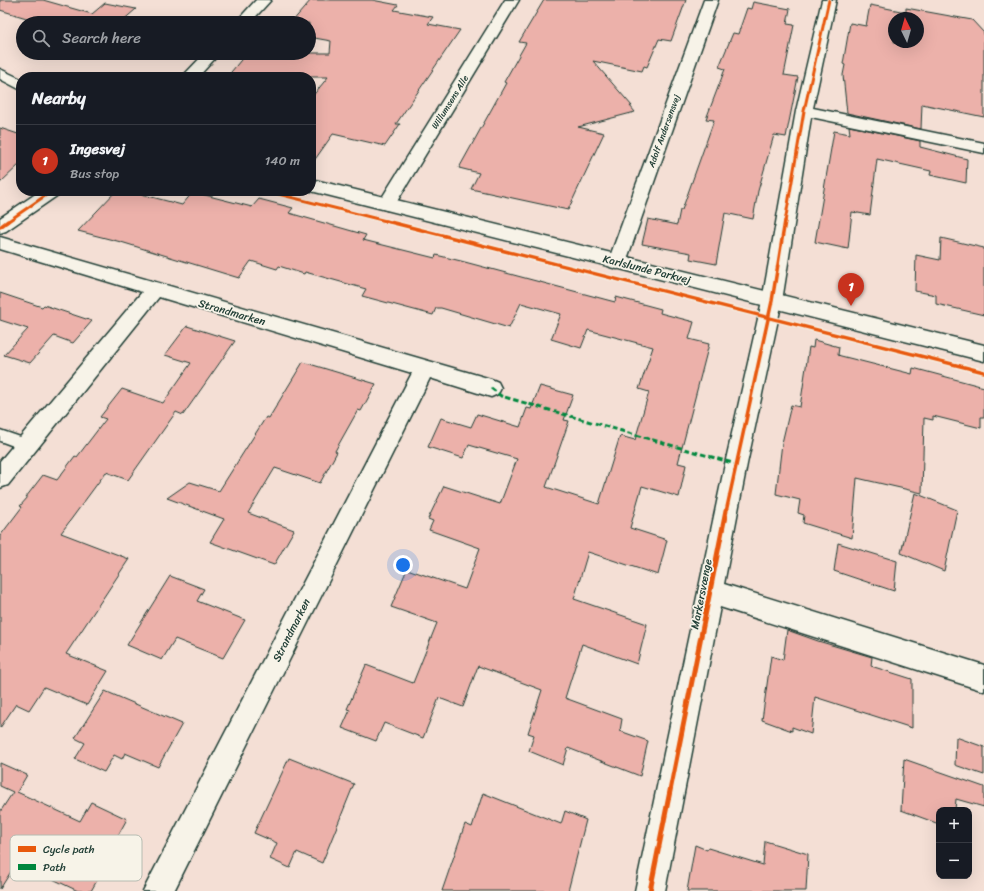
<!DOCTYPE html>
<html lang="en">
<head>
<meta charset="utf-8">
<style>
	:root { --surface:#171b24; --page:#242831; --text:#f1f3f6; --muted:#9ea1a6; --line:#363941; --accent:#c8321e }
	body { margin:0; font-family:Sriracha,sans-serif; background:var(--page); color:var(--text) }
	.controls { position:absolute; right:12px; bottom:12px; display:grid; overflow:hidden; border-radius:8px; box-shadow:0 4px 16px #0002 }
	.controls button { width:36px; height:36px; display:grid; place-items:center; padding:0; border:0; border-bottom:1px solid var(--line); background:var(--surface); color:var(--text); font:20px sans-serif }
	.compass { position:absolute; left:888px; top:12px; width:36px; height:36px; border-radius:50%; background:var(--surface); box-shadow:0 4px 16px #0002; rotate:355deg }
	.you { position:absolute; left:403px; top:565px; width:14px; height:14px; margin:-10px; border:3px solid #fff; border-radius:50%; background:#1a73e8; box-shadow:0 0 0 6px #1a73e833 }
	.badge { display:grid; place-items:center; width:26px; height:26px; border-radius:50%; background:var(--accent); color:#fff; font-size:13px; font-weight:700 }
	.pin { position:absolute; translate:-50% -33px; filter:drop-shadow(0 1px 2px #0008) }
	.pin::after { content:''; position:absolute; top:21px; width:14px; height:12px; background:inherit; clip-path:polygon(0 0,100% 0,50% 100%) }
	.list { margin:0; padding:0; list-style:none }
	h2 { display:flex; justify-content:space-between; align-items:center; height:52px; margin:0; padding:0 16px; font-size:17px }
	h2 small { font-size:13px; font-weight:400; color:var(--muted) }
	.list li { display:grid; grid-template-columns:26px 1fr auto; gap:12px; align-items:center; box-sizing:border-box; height:72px; padding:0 16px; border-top:1px solid var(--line) }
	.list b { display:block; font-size:15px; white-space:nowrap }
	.list p { margin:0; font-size:13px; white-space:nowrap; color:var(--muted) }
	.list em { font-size:13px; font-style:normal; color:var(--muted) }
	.icon { flex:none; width:22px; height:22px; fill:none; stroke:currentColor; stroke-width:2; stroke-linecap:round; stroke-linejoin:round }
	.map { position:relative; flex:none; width:984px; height:891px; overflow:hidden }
	.search { position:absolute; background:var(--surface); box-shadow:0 4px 16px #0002; left:16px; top:16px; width:300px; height:44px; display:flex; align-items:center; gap:10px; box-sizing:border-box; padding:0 14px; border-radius:22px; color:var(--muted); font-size:15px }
	.panel { position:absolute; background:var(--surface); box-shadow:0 4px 16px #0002; left:16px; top:72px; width:300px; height:124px; border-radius:16px }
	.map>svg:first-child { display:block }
</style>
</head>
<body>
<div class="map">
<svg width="984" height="891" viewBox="0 0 984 891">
	<rect width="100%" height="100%" fill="#f4dfd5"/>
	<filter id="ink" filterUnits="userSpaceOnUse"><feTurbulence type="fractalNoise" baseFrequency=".025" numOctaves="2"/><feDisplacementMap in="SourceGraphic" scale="8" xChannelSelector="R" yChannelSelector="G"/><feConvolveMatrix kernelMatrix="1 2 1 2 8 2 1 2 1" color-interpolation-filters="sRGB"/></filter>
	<g filter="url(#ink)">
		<g fill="#ecb1aa" stroke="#1f3d34" fill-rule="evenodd">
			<path d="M 0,0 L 43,0 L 92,14 L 105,3 L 136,9 L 120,23 L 43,23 L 0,10 Z"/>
			<path d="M 311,0 L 372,0 L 398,5 L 394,10 L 433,17 L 428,24 L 460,30 L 396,124 L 400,124 L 385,146 L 333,134 L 311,165 L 311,98 L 328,77 L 227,77 L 245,55 L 259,58 L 263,53 L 330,53 L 331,41 L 309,37 L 309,23 L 291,23 Z"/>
			<path d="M 544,0 L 686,0 L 671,41 L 659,39 L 647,67 L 644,66 L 642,71 L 593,61 L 632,106 L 630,106 L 635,112 L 578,127 L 604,133 L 568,210 L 471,189 L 479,173 L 459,168 L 506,83 L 504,82 L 526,43 L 519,42 Z"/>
			<path d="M 753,2 L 790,9 L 787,24 L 794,25 L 784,75 L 798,77 L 786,137 L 774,135 L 758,191 L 753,219 L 725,213 L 716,264 L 690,259 L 691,253 L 642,244 L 648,219 L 677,225 L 680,210 L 682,210 L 714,120 L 706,119 L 725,69 L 719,67 L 733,33 L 738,34 L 747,8 L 751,9 Z"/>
			<path d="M 870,5 L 906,12 L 906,8 L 972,20 L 984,33 L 984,117 L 922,104 L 921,129 L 847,113 L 843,75 L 845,65 L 843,64 L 850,23 L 866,26 ZM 894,18 L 918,18 L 918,42 L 894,42 Z"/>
			<path d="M 849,126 L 920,141 L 920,147 L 967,159 L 966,183 L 930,175 L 931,171 L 877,159 L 870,215 L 852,212 L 848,249 L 815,242 L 834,131 L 850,134 Z"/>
			<path d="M 0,128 L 21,135 L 21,163 L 0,183 Z"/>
			<path d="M 116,191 L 129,191 L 182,205 L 193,192 L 252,207 L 259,199 L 293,208 L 289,213 L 366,235 L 363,240 L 435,258 L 436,255 L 461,261 L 615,302 L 616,297 L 661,309 L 660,313 L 694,322 L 689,339 L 709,344 L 678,463 L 686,465 L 679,497 L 642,486 L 630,528 L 667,540 L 658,575 L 588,552 L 574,599 L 647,624 L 637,664 L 582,644 L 565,698 L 622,719 L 620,731 L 648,741 L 640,776 L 568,748 L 563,765 L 529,751 L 534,735 L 528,733 L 542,690 L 478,666 L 463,707 L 439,698 L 423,738 L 384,723 L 376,741 L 342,728 L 350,710 L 347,709 L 366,665 L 413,683 L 437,623 L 391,607 L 407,569 L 465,589 L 480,548 L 429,530 L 433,521 L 428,519 L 444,486 L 500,504 L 517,459 L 469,445 L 463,458 L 428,447 L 441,418 L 471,427 L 477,414 L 520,427 L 527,408 L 531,409 L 540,386 L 573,395 L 564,420 L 569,421 L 546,487 L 599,504 L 620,436 L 635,440 L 649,392 L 639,389 L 653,347 L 588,330 L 581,348 L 551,339 L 561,314 L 521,303 L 509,328 L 441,308 L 436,308 L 433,315 L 362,296 L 366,289 L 305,272 L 304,274 L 279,266 L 277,269 L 251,261 L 239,278 L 121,242 L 78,231 Z"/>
			<path d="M 941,238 L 984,248 L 984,315 L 936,304 L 936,295 L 915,291 L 916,255 L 940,260 Z"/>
			<path d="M 0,293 L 42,307 L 44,305 L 92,321 L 73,343 L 54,336 L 30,363 L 4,355 L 28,329 L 0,320 Z"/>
			<path d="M 187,326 L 235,341 L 183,415 L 176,412 L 128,480 L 106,472 L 61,533 L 129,559 L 66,654 L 108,671 L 87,705 L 44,687 L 29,710 L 16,704 L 0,728 L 0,536 L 22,507 L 20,506 L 28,497 L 26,497 L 43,475 L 57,480 L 75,456 L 77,457 L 106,419 L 100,417 L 122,389 L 163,403 L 191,363 L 165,355 Z"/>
			<path d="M 814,340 L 839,347 L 838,355 L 841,356 L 912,374 L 913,368 L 984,387 L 984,417 L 981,417 L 981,428 L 933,416 L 933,420 L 924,418 L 922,493 L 857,478 L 852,538 L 803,523 L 804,515 L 798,513 L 800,500 L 776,494 L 782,443 L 791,405 L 800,407 L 809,347 L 813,348 Z"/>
			<path d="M 303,362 L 376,384 L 361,411 L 358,410 L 335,451 L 337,452 L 320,483 L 275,468 L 248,513 L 294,530 L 274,565 L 210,542 L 224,519 L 167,498 L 190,482 L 219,491 L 266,417 L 269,418 Z"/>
			<path d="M 915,493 L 957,510 L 944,571 L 901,553 Z"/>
			<path d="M 838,543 L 897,561 L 894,591 L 834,571 Z"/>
			<path d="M 170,576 L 204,589 L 197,601 L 245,620 L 223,658 L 175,639 L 162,660 L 127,645 Z"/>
			<path d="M 787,630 L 818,641 L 872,657 L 871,666 L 912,679 L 912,728 L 815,697 L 811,734 L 792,727 L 792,731 L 762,720 L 771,656 L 783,660 Z"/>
			<path d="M 105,691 L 182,724 L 158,767 L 125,753 L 122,759 L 114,755 L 104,772 L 75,759 L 85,743 L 75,738 Z"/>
			<path d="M 956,737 L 984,747 L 984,775 L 955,765 Z"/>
			<path d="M 289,758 L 354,784 L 322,863 L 297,852 L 290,868 L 270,859 L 277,843 L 254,833 Z"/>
			<path d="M 904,759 L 984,787 L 984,807 L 956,799 L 955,810 L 939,810 L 939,824 L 901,810 Z"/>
			<path d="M 0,763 L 27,775 L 17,792 L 80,821 L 91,802 L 127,819 L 116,839 L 120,840 L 91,891 L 78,891 L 17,862 L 0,889 L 0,812 L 13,792 L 0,786 Z"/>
			<path d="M 483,793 L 561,824 L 565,811 L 586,820 L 568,891 L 442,891 L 465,824 L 472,827 Z"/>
			<path d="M 765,841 L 808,854 L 806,891 L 687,891 L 695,845 L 707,850 L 708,848 L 763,865 Z"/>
		</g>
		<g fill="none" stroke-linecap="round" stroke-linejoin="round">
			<defs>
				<path id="lane" d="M 0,430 L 32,441 L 33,445 L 32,449 L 27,451 L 0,441 Z"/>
				<g id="street">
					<path d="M 256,0 L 271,0 L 250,23 L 235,23 Z"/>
					<path d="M 505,0 L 519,0 L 393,208 L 387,210 L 381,208 L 378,204 Z"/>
					<path d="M 704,0 L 718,0 L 626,262 L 624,267 L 617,269 L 610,267 L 608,262 Z"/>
					<path d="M 822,0 L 836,0 L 813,108 L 984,143 L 984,153 L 811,117 L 782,301 L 747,464 L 724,584 L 984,665 L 984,691 L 720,607 L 665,891 L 635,891 L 725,464 L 762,301 L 796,111 Z"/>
					<path d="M 205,53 L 220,53 L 198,77 L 182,77 Z"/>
					<path d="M 0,237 L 491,379 L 498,382 L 501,388 L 498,394 L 491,397 L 430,378 L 174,891 L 143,891 L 412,373 L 159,297 L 8,485 L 0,488 L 0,461 L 142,292 L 0,249 Z"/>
				</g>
				<g id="secondary">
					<path d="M 0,69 L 21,79 L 21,90 L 0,79 Z"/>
					<path d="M 311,179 L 984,345 L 984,361 L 311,191 Z"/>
					<path d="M 40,191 L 61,191 L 58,195 L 6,231 L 0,233 L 0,218 Z"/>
				</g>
			</defs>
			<use href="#lane" stroke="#1f3d34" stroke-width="3"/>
			<use href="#street" stroke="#1f3d34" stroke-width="3"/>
			<use href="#secondary" stroke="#1f3d34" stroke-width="3"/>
			<use href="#lane" fill="#f7f3e8" fill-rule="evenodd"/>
			<use href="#street" fill="#f7f3e8" fill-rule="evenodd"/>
			<use href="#secondary" fill="#f7f3e8" fill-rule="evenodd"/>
			<path stroke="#00873e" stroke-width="3" stroke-dasharray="5.5 3" stroke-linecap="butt" d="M 491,388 L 501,396 L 736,464"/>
			<defs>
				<g id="cycleway-far2">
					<path d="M 266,191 L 390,222"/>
					<path d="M 7,222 L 52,191"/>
					<path d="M 785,222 L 804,111 L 829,0"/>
				</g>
				<g id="cycleway-far1">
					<path d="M 386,221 L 984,372"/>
					<path d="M 0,227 L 8,221"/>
					<path d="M 726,512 L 772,301 L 785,221"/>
				</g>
				<path id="cycleway" d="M 650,891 L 726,511"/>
			</defs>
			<use href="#cycleway-far2" stroke="#f7f3e8" stroke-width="5"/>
			<use href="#cycleway-far1" stroke="#f7f3e8" stroke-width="6"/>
			<use href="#cycleway" stroke="#f7f3e8" stroke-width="8"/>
			<use href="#cycleway-far2" stroke="#e8590c" stroke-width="3"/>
			<use href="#cycleway-far1" stroke="#e8590c" stroke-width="3.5"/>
			<use href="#cycleway" stroke="#e8590c" stroke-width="5"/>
		</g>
	</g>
	<g text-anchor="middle" stroke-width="3.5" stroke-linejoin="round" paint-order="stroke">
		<g font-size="9" fill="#1f3d34" stroke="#f7f3e8">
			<text transform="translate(450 102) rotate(-58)" y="3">Willumsens Alle</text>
			<text transform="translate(664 131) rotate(-70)" y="3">Adolf Andersensvej</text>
		</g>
		<g font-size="11" fill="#1f3d34" stroke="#f7f3e8">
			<text transform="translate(647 269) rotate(14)" y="4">Karlslunde Parkvej</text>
			<text transform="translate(232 312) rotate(16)" y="4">Strandmarken</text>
			<text transform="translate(701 594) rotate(-79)" y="4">Markersvænge</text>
			<text transform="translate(291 630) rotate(-63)" y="4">Strandmarken</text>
		</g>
	</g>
	<rect x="10" y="835" width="132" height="46" rx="6" fill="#f7f3e8" stroke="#b6bcb2" stroke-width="1"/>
	<rect x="18" y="846" width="18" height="6" fill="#e8590c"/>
	<rect x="18" y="864" width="18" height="6" fill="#00873e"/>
	<g font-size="11" fill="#1f3d34">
		<text x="43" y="853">Cycle path</text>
		<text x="43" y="871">Path</text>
	</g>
</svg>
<div class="controls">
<button>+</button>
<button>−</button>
</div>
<svg class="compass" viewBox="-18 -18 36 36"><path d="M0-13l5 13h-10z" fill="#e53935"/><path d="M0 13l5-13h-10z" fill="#9ea1a6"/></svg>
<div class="you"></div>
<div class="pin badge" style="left:851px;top:306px">1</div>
<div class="search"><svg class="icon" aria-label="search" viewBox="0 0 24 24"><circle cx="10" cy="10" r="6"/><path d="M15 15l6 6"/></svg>Search here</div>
<section class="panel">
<h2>Nearby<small></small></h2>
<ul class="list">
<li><span class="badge">1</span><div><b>Ingesvej</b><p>Bus stop</p></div><em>140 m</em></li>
</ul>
</section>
</div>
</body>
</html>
